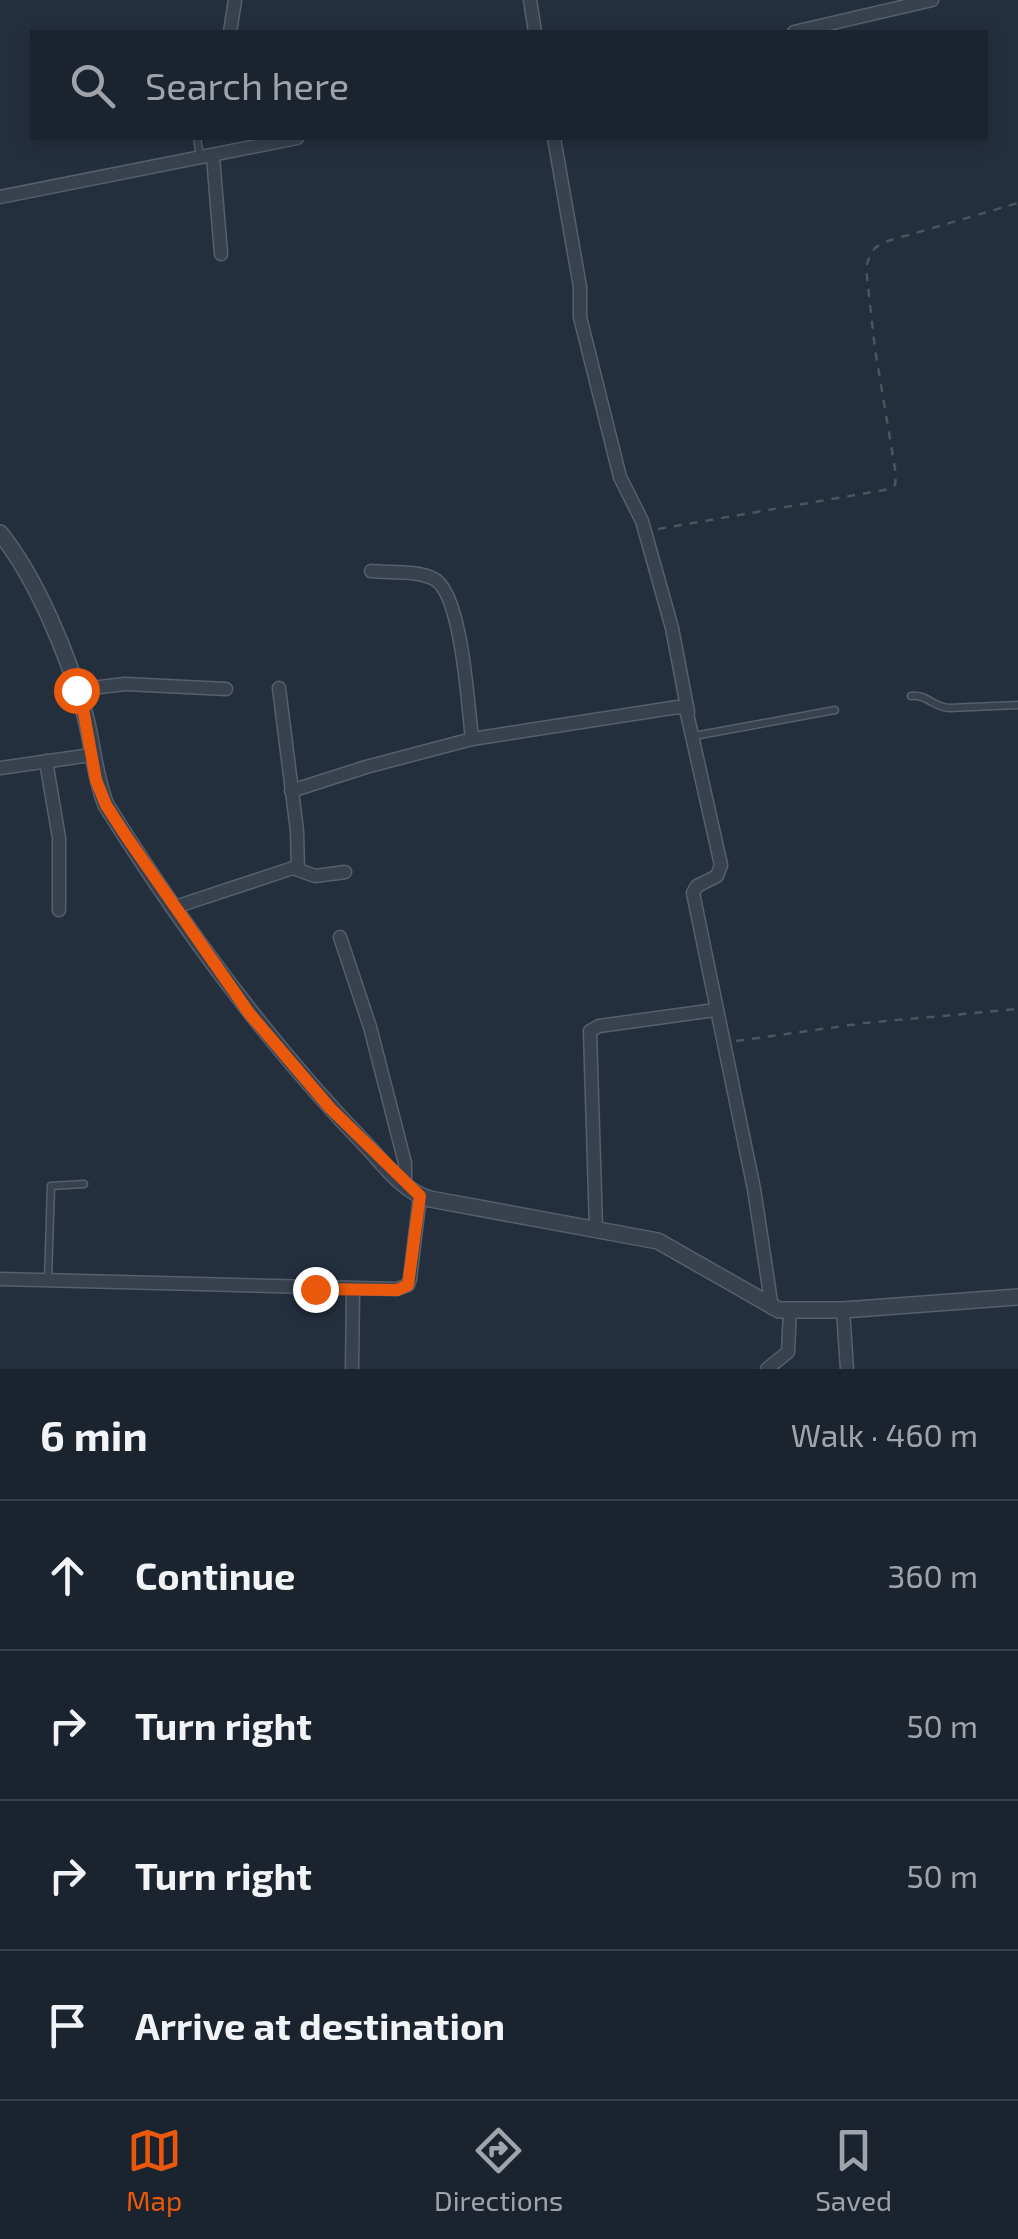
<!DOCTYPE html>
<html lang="en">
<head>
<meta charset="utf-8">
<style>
	:root { --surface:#1b232e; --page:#242b36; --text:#f1f3f6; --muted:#a0a4aa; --line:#39404a; --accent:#ea580c }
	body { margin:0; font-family:"Exo 2",sans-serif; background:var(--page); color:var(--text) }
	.stop { position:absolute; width:30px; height:30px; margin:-22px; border:8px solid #ea580c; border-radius:50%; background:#fff }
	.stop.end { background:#ea580c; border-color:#fff; box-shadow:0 2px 10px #0008 }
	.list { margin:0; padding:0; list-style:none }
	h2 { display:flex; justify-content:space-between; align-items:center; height:130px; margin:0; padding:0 40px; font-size:42px }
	h2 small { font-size:32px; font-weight:400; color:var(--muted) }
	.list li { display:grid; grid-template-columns:65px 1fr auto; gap:30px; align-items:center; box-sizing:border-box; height:150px; padding:0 40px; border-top:2px solid var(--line) }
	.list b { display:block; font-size:38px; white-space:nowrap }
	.list em { font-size:32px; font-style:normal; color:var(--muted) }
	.icon { flex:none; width:55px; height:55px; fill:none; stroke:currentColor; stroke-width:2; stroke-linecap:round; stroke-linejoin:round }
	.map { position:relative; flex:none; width:1018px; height:1369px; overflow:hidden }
	.search { position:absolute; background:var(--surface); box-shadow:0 5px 15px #0003; left:30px; right:30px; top:30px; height:110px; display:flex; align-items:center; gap:25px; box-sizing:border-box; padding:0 35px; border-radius:0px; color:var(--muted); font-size:38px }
	.sheet { height:730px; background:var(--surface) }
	nav { display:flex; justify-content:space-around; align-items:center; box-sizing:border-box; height:140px; border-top:2px solid var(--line); background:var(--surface); font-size:28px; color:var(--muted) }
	nav a { display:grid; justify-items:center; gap:5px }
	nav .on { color:var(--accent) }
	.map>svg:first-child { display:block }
</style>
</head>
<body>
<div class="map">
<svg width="1018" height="1369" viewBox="0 0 1018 1369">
	<rect width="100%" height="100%" fill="#242f3e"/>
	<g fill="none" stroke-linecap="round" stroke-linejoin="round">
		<defs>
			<g id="service">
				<path d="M 197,138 L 200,156"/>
				<path d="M 911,696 C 927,694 933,707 949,708 L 1018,705"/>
				<path d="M 694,736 L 835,710"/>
				<path d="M 48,1280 L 51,1186 L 84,1184"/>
			</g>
			<g id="minor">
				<path d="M 530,0 L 535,32"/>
				<path d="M 230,32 L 235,0"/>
				<path d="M 794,32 L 932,0"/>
				<path d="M 554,138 L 580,287 L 580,317 L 620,477 L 642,521 L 672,628 L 688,712"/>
				<path d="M 213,157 L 221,254"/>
				<path d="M 0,197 L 297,138"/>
				<path d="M 371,571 C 390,573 417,570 434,579 C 462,593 468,707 472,739"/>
				<path d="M 279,688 L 297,831 L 298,869"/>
				<path d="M 75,690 L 125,684 L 226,689"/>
				<path d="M 46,761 L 59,838 L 59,910"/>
				<path d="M 0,768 L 91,755"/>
				<path d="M 291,791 L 366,767 L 472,739 L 678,707 L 686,709 L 721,865 L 717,876 L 697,886 L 693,893 L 754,1189 L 772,1308"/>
				<path d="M 175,907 L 293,868 L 315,876 L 345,872"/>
				<path d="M 340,937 L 370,1027 L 405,1163 L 405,1185"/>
				<path d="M 596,1228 L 590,1031 L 599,1026 L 715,1010"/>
				<path d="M 0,1279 L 397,1289 L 408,1285 L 410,1279 L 420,1196"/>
				<path d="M 843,1310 L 847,1369"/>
				<path d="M 352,1369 L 353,1290"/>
				<path d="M 767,1369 L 788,1352 L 790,1310"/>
			</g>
			<path id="tertiary" d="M 0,533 C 37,579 69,657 85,715 C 93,745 94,775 106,805 C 182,926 267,1043 367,1146 C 385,1165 404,1192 430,1199 L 658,1241 L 779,1310 L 843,1310 L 1018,1297"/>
		</defs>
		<use href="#service" stroke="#565f6c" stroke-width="9"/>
		<use href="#minor" stroke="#565f6c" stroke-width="15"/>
		<use href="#tertiary" stroke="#565f6c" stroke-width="18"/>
		<g stroke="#44595c" stroke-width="2.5" stroke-dasharray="8 8" stroke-linecap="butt">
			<path d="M 658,529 L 890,489 L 895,485 L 896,475 L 875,349 L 866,268 C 870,253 873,246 888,241 L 1018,203"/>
			<path d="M 736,1041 L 865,1023 L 1018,1009"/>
		</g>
		<use href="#service" stroke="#38414e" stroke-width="6"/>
		<use href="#minor" stroke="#38414e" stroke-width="12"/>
		<use href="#tertiary" stroke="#38414e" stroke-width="15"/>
	</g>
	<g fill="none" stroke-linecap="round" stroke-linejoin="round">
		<path stroke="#ea580c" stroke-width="12" d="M 76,690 L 84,714 L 96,780 L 106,805 L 126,836 L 249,1013 L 330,1108 L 420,1196 L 408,1285 L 397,1290 L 315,1289"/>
	</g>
</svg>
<div class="stop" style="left:76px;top:690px"></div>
<div class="stop end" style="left:315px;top:1289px"></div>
<div class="search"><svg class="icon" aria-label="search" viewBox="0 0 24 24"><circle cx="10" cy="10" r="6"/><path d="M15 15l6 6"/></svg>Search here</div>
</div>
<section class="sheet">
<h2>6 min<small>Walk · 460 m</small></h2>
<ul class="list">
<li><svg class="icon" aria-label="ahead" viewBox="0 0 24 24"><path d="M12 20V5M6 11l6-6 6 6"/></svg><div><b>Continue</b></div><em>360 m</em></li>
<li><svg class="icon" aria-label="right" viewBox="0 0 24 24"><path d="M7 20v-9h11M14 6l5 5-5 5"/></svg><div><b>Turn right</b></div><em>50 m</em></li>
<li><svg class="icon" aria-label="right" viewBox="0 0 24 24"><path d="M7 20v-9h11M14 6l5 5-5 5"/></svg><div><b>Turn right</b></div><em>50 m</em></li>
<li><svg class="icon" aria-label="arrive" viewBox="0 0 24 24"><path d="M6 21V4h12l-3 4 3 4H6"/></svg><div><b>Arrive at destination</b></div></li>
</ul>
</section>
<nav>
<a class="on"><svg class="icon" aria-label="map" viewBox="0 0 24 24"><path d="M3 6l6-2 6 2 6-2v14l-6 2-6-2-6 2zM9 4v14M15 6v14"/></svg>Map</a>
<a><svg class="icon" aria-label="directions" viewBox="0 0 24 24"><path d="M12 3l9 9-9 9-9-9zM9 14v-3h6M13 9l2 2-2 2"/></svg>Directions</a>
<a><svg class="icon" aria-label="saved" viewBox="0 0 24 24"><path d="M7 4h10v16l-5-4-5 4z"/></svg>Saved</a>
</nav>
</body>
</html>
